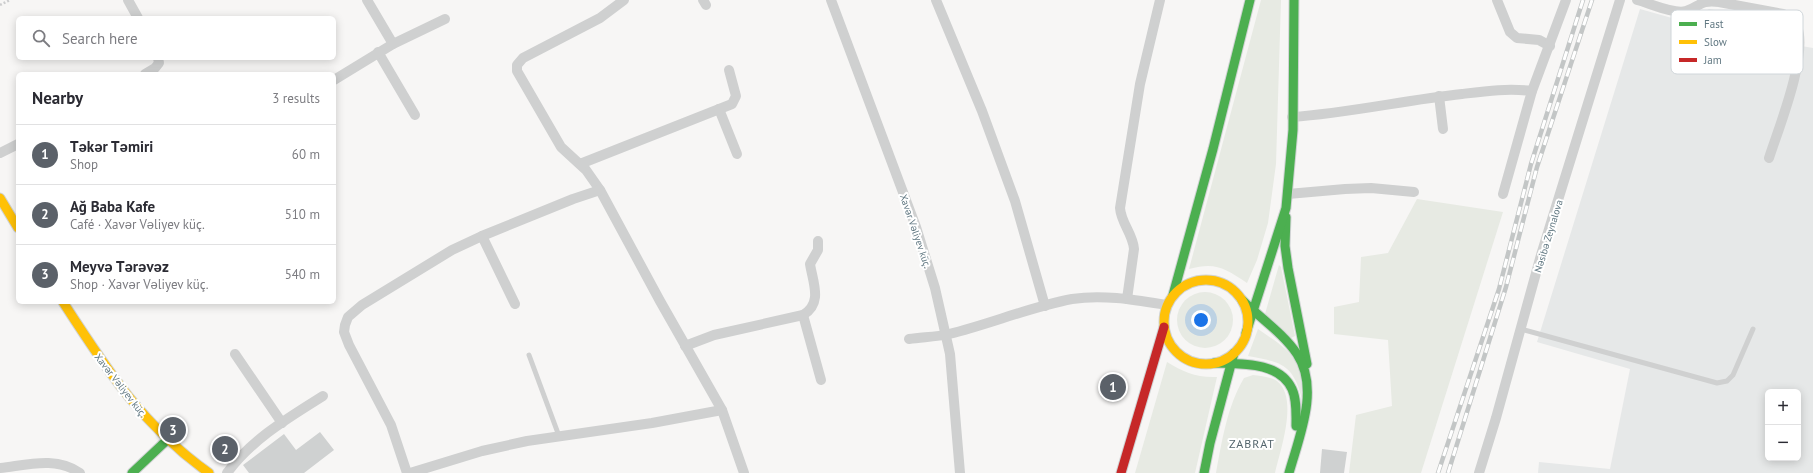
<!DOCTYPE html>
<html lang="en">
<head>
<meta charset="utf-8">
<style>
	:root { --surface:#fff; --page:#f2f2f3; --text:#2b2b33; --muted:#7c7c81; --line:#e1e1e2; --accent:#5b6169 }
	body { margin:0; font-family:"PT Sans",sans-serif; background:var(--page); color:var(--text) }
	.controls { position:absolute; right:12px; bottom:12px; display:grid; overflow:hidden; border-radius:6px; box-shadow:0 2px 10px #0003 }
	.controls button { width:36px; height:36px; display:grid; place-items:center; padding:0; border:0; border-bottom:1px solid var(--line); background:var(--surface); color:var(--text); font:20px sans-serif }
	.you { position:absolute; left:1201px; top:320px; width:14px; height:14px; margin:-10px; border:3px solid #fff; border-radius:50%; background:#1a73e8; box-shadow:0 0 0 6px #1a73e833 }
	.badge { display:grid; place-items:center; width:26px; height:26px; border-radius:50%; background:var(--accent); color:#fff; font-size:13px; font-weight:700 }
	.pin { position:absolute; translate:-50% -50%; border:2px solid #fff; box-shadow:0 1px 4px #0006 }
	.list { margin:0; padding:0; list-style:none }
	h2 { display:flex; justify-content:space-between; align-items:center; height:52px; margin:0; padding:0 16px; font-size:17px }
	h2 small { font-size:13px; font-weight:400; color:var(--muted) }
	.list li { display:grid; grid-template-columns:26px 1fr auto; gap:12px; align-items:center; box-sizing:border-box; height:60px; padding:0 16px; border-top:1px solid var(--line) }
	.list b { display:block; font-size:15px; white-space:nowrap }
	.list p { margin:0; font-size:13px; white-space:nowrap; color:var(--muted) }
	.list em { font-size:13px; font-style:normal; color:var(--muted) }
	.icon { flex:none; width:22px; height:22px; fill:none; stroke:currentColor; stroke-width:2; stroke-linecap:round; stroke-linejoin:round }
	.map { position:relative; flex:none; width:1813px; height:473px; overflow:hidden }
	.search { position:absolute; background:var(--surface); box-shadow:0 2px 10px #0003; left:16px; top:16px; width:320px; height:44px; display:flex; align-items:center; gap:10px; box-sizing:border-box; padding:0 14px; border-radius:6px; color:var(--muted); font-size:15px }
	.panel { position:absolute; background:var(--surface); box-shadow:0 2px 10px #0003; left:16px; top:72px; width:320px; height:232px; border-radius:6px }
	.map>svg:first-child { display:block }
</style>
</head>
<body>
<div class="map">
<svg width="1813" height="473" viewBox="0 0 1813 473">
	<rect width="100%" height="100%" fill="#f7f6f5"/>
	<path fill="#e6e8e8" fill-rule="evenodd" d="M 1640,9 L 1686,22 L 1709,9 L 1779,21 L 1790,44 L 1813,48 L 1813,473 L 1538,473 L 1539,462 L 1610,469 L 1630,369 L 1537,342 ZM 1768,392 L 1798,392 L 1798,458 L 1768,458 Z"/>
	<g fill="#e7eae3">
		<path d="M 1261,0 L 1281,0 L 1276,164 L 1268,223 L 1257,260 L 1247,283 C 1224,268 1216,262 1189,269 Z"/>
		<path d="M 1417,199 L 1503,212 L 1421,473 L 1349,473 L 1356,415 L 1392,406 L 1388,340 L 1334,334 L 1334,307 L 1359,302 L 1361,257 L 1388,253 Z"/>
		<path d="M 1279,265 L 1281,267 L 1295,336 L 1291,338 L 1265,314 Z"/>
		<circle cx="1205" cy="320" r="28"/>
		<path d="M 1258,329 C 1272,339 1290,349 1297,364 C 1302,373 1301,389 1302,399 C 1293,364 1281,362 1248,356 Z"/>
		<path d="M 1167,362 C 1183,372 1197,378 1217,377 L 1195,473 L 1135,473 Z"/>
		<path d="M 1253,375 C 1260,376 1271,377 1277,381 C 1299,398 1280,451 1275,473 L 1216,473 C 1222,441 1227,407 1244,378 Z"/>
	</g>
	<g fill="#cfd1d1">
		<path d="M 320,432 L 334,450 L 304,473 L 249,473 L 243,465 L 284,434 L 296,450 Z"/>
		<path d="M 1322,449 L 1347,452 L 1344,473 L 1320,473 Z"/>
	</g>
	<g fill="none" stroke-linecap="round" stroke-linejoin="round">
		<defs>
			<g id="fast">
				<path d="M 1286,217 L 1285,246 L 1288,268 L 1307,364"/>
				<path d="M 1173,295 L 1213,149 L 1250,0"/>
				<path d="M 1242,300 C 1260,318 1283,333 1297,354 C 1320,389 1299,437 1289,473"/>
				<path d="M 1246,333 L 1286,208 L 1293,130 L 1294,0"/>
				<path d="M 1214,363 C 1240,364 1279,361 1292,389 C 1297,400 1296,414 1296,426"/>
				<path d="M 132,473 L 167,440"/>
				<path d="M 1204,473 L 1210,443 L 1234,353"/>
			</g>
			<g id="slow">
				<path d="M 0,198 L 18,228"/>
				<circle cx="1206" cy="322" r="42"/>
				<path d="M 63,302 C 107,370 142,425 209,473"/>
			</g>
			<path id="jam" d="M 1121,473 L 1164,327"/>
		</defs>
		<use href="#fast" stroke="#d0d3d4" stroke-width="11"/>
		<use href="#slow" stroke="#d0d3d4" stroke-width="11"/>
		<use href="#jam" stroke="#d0d3d4" stroke-width="11"/>
		<path stroke="#cccdce" stroke-width="2.5" stroke-dasharray="2 2" stroke-linecap="butt" d="M 0,5 L 10,0"/>
		<g stroke="#cfd0d0" stroke-width="5">
			<path d="M 1521,329 L 1717,383 L 1727,381 L 1733,375 L 1753,329"/>
			<path d="M 529,355 L 559,436"/>
		</g>
		<g stroke="#cfd0d0" stroke-width="10">
			<path d="M 128,0 L 138,18"/>
			<path d="M 367,0 L 393,44"/>
			<path d="M 624,0 L 600,18 L 523,58 L 517,65 L 517,71 L 561,147 L 586,170 L 600,190 L 660,301 L 722,410 L 744,473"/>
			<path d="M 703,0 L 706,5"/>
			<path d="M 831,0 L 916,227 L 935,288 L 950,354 L 960,473"/>
			<path d="M 936,0 L 982,111 L 1015,201 L 1045,306"/>
			<path d="M 1497,0 L 1510,32 L 1517,38 L 1539,40 L 1550,46"/>
			<path d="M 1637,0 C 1649,3 1675,15 1686,11 C 1702,6 1698,0 1719,2 L 1783,14 C 1789,17 1795,20 1797,26 C 1808,56 1779,127 1769,158"/>
			<path d="M 378,52 L 415,115"/>
			<path d="M 145,74 L 155,68 L 159,63 L 158,58"/>
			<path d="M 334,80 L 393,44 L 445,19"/>
			<path d="M 1439,96 L 1443,129"/>
			<path d="M 719,109 L 737,154"/>
			<path d="M 1292,117 C 1349,113 1405,100 1462,94 C 1486,91 1508,88 1532,91"/>
			<path d="M 0,153 L 18,144"/>
			<path d="M 580,164 L 732,104 L 736,96 L 729,70"/>
			<path d="M 1288,194 L 1345,189 L 1371,188 L 1414,192"/>
			<path d="M 1503,194 L 1532,91 L 1566,0"/>
			<path d="M 482,236 L 515,304"/>
			<path d="M 1127,299 L 1134,249 C 1133,234 1121,223 1120,208 L 1140,84 L 1160,0"/>
			<path d="M 803,315 L 821,380"/>
			<path d="M 909,339 C 922,337 936,337 949,334 C 990,324 1030,307 1072,299 C 1103,294 1136,300 1167,305"/>
			<path d="M 685,346 L 714,335 L 803,315 C 823,303 813,283 810,264 L 818,250 L 818,241"/>
			<path d="M 235,354 L 282,423"/>
			<path d="M 0,468 C 27,465 56,456 80,473"/>
			<path d="M 227,473 C 252,439 288,418 323,396"/>
			<path d="M 407,473 L 391,425 L 349,345 L 344,332 L 345,325 L 348,317 L 362,305 L 452,250 L 482,236 L 573,199 L 600,190"/>
			<path d="M 410,473 L 482,451 L 527,441 L 652,423 L 722,410"/>
			<path d="M 1479,473 L 1496,418 L 1541,255 L 1620,0"/>
		</g>
		<use href="#fast" stroke="#4caf50" stroke-width="9"/>
		<use href="#slow" stroke="#ffc107" stroke-width="9"/>
		<use href="#jam" stroke="#c62828" stroke-width="9"/>
		<defs>
			<g id="rail">
				<path d="M 1438,473 L 1499,289 L 1531,164 L 1583,0"/>
				<path d="M 1448,473 L 1506,287 L 1537,167 L 1592,0"/>
			</g>
		</defs>
		<use href="#rail" stroke="#c3c6c6" stroke-width="4.5"/>
		<use href="#rail" stroke="#fff" stroke-width="3" stroke-dasharray="9" stroke-linecap="butt"/>
	</g>
	<g text-anchor="middle" stroke-width="4" stroke-linejoin="round" paint-order="stroke">
		<g font-size="10" fill="#617882" stroke="#fff">
			<text transform="translate(916 231) rotate(71)" y="4">Xavər Vəliyev küç.</text>
			<text transform="translate(1548 236) rotate(-73)" y="4">Nəsibə Zeynalova</text>
			<text transform="translate(121 385) rotate(52)" y="4">Xavər Vəliyev küç.</text>
		</g>
		<g font-size="12" letter-spacing="1" fill="#53656c" stroke="#fff">
			<text x="1252" y="448">ZABRAT</text>
		</g>
	</g>
	<rect x="1671" y="10" width="132" height="64" rx="6" fill="#fff" stroke="#d0d6da" stroke-width="1"/>
	<rect x="1679" y="22" width="18" height="4" fill="#4caf50"/>
	<rect x="1679" y="40" width="18" height="4" fill="#ffc107"/>
	<rect x="1679" y="58" width="18" height="4" fill="#c62828"/>
	<g font-size="11" fill="#617882">
		<text x="1704" y="28">Fast</text>
		<text x="1704" y="46">Slow</text>
		<text x="1704" y="64">Jam</text>
	</g>
</svg>
<div class="controls">
<button>+</button>
<button>−</button>
</div>
<div class="you"></div>
<div class="pin badge" style="left:1113px;top:387px">1</div>
<div class="pin badge" style="left:225px;top:449px">2</div>
<div class="pin badge" style="left:173px;top:430px">3</div>
<div class="search"><svg class="icon" aria-label="search" viewBox="0 0 24 24"><circle cx="10" cy="10" r="6"/><path d="M15 15l6 6"/></svg>Search here</div>
<section class="panel">
<h2>Nearby<small>3 results</small></h2>
<ul class="list">
<li><span class="badge">1</span><div><b>Təkər Təmiri</b><p>Shop</p></div><em>60 m</em></li>
<li><span class="badge">2</span><div><b>Ağ Baba Kafe</b><p>Café · Xavər Vəliyev küç.</p></div><em>510 m</em></li>
<li><span class="badge">3</span><div><b>Meyvə Tərəvəz</b><p>Shop · Xavər Vəliyev küç.</p></div><em>540 m</em></li>
</ul>
</section>
</div>
</body>
</html>
